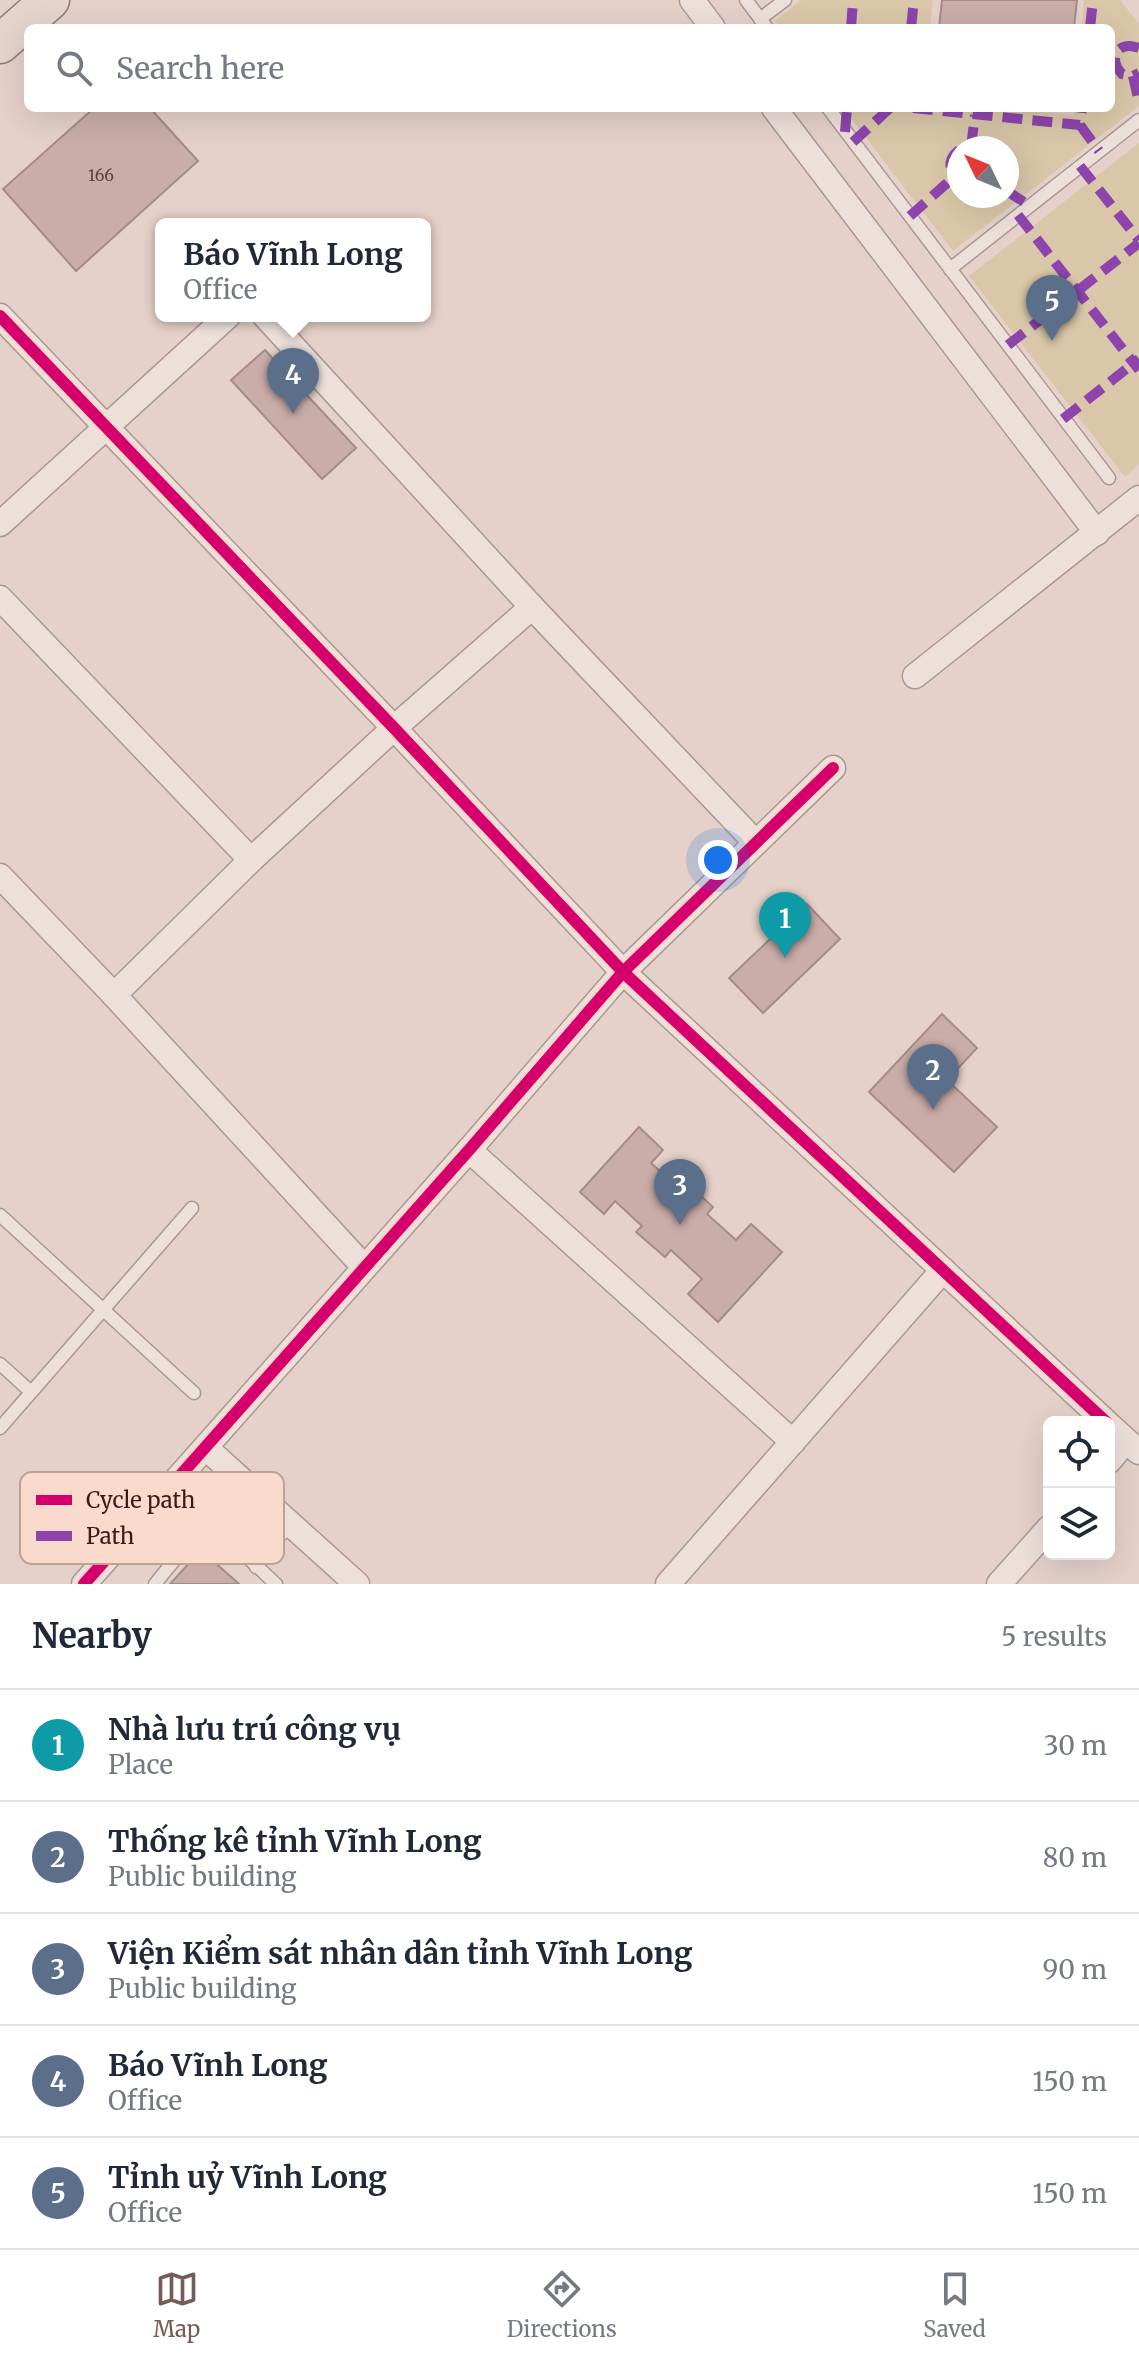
<!DOCTYPE html>
<html lang="en">
<head>
<meta charset="utf-8">
<style>
	:root { --surface:#fff; --page:#f6f6f7; --text:#1f2937; --muted:#747a83; --line:#e0e1e3; --accent:#755c57 }
	body { margin:0; font-family:Merriweather,serif; background:var(--page); color:var(--text) }
	.controls { position:absolute; right:24px; bottom:24px; display:grid; overflow:hidden; border-radius:12px; box-shadow:0 8px 32px #0002 }
	.controls button { width:72px; height:72px; display:grid; place-items:center; padding:0; border:0; border-bottom:2px solid var(--line); background:var(--surface); color:var(--text); font:40px sans-serif }
	.compass { position:absolute; left:947px; top:136px; width:72px; height:72px; border-radius:50%; background:var(--surface); box-shadow:0 8px 32px #0002; rotate:313deg }
	.you { position:absolute; left:718px; top:860px; width:28px; height:28px; margin:-20px; border:6px solid #fff; border-radius:50%; background:#1a73e8; box-shadow:0 0 0 12px #1a73e833 }
	.badge { display:grid; place-items:center; width:52px; height:52px; border-radius:50%; background:var(--accent); color:#fff; font-size:26px; font-weight:700 }
	.pin { position:absolute; translate:-50% -66px; filter:drop-shadow(0 2px 4px #0008) }
	.pin::after { content:''; position:absolute; top:42px; width:28px; height:24px; background:inherit; clip-path:polygon(0 0,100% 0,50% 100%) }
	.popup { position:absolute; left:155px; top:218px; width:276px; height:104px; box-sizing:border-box; display:grid; place-content:center; border-radius:12px; background:var(--surface); filter:drop-shadow(0 2px 6px #0005); font-size:26px; white-space:nowrap; color:var(--muted) }
	.popup b { font-size:30px; color:var(--text) }
	.popup::after { content:''; position:absolute; left:50%; top:100%; margin-left:-16px; border:16px solid transparent; border-top-color:var(--surface) }
	.list { margin:0; padding:0; list-style:none }
	h2 { display:flex; justify-content:space-between; align-items:center; height:104px; margin:0; padding:0 32px; font-size:34px }
	h2 small { font-size:26px; font-weight:400; color:var(--muted) }
	.list li { display:grid; grid-template-columns:52px 1fr auto; gap:24px; align-items:center; box-sizing:border-box; height:112px; padding:0 32px; border-top:2px solid var(--line) }
	.list b { display:block; font-size:30px; white-space:nowrap }
	.list p { margin:0; font-size:26px; white-space:nowrap; color:var(--muted) }
	.list em { font-size:26px; font-style:normal; color:var(--muted) }
	.icon { flex:none; width:44px; height:44px; fill:none; stroke:currentColor; stroke-width:2; stroke-linecap:round; stroke-linejoin:round }
	.map { position:relative; flex:none; width:1139px; height:1584px; overflow:hidden }
	.search { position:absolute; background:var(--surface); box-shadow:0 8px 32px #0002; left:24px; right:24px; top:24px; height:88px; display:flex; align-items:center; gap:20px; box-sizing:border-box; padding:0 28px; border-radius:12px; color:var(--muted); font-size:30px }
	.sheet { height:664px; background:var(--surface) }
	nav { display:flex; justify-content:space-around; align-items:center; box-sizing:border-box; height:112px; border-top:2px solid var(--line); background:var(--surface); font-size:22px; color:var(--muted) }
	nav a { display:grid; justify-items:center; gap:4px }
	nav .on { color:var(--accent) }
	.map>svg:first-child { display:block }
</style>
</head>
<body>
<div class="map">
<svg width="1139" height="1584" viewBox="0 0 1139 1584">
	<rect width="100%" height="100%" fill="#e5d1c9"/>
	<g fill="#dac7a9" fill-rule="evenodd">
		<path d="M 801,0 L 933,0 L 930,28 L 780,28 L 775,21 Z"/>
		<path d="M 1084,0 L 1120,0 L 1139,24 L 1139,106 L 953,251 L 843,108 L 993,108 L 1073,115 L 1074,108 L 1111,108 L 1111,28 L 1082,28 ZM 1007,148 L 1007,196 L 959,196 L 959,148 Z"/>
		<path d="M 1139,143 L 1139,464 L 1125,477 L 969,276 Z"/>
	</g>
	<g fill="#caada9" stroke="#a58c88" stroke-width="2">
		<path d="M 942,0 L 1077,0 L 1074,28 L 939,28 Z"/>
		<path d="M 94,108 L 150,108 L 198,161 L 76,271 L 3,189 Z"/>
		<path d="M 265,350 L 356,448 L 322,479 L 231,380 Z"/>
		<path d="M 807,904 L 840,939 L 763,1013 L 729,978 Z"/>
		<path d="M 942,1014 L 977,1048 L 947,1080 L 997,1127 L 954,1172 L 869,1092 Z"/>
		<path d="M 639,1127 L 663,1150 L 651,1163 L 678,1187 L 684,1180 L 713,1207 L 707,1214 L 736,1240 L 751,1224 L 782,1252 L 718,1322 L 688,1294 L 702,1279 L 671,1250 L 665,1257 L 636,1232 L 642,1226 L 615,1201 L 604,1214 L 580,1192 Z"/>
		<path d="M 201,1550 L 239,1584 L 170,1584 Z"/>
	</g>
	<g fill="none" stroke-linecap="round" stroke-linejoin="round">
		<defs>
			<g id="service">
				<path d="M 746,0 L 767,28"/>
				<path d="M 760,19 L 785,0"/>
				<path d="M 828,108 L 1109,478"/>
				<path d="M 950,269 L 1139,120"/>
				<path d="M 0,1215 L 194,1393"/>
				<path d="M 0,1364 L 31,1392"/>
				<path d="M 0,1428 L 192,1208"/>
				<path d="M 256,1567 L 271,1542 L 292,1526"/>
				<path d="M 155,1584 C 165,1572 190,1538 204,1535 C 224,1530 261,1571 276,1584"/>
			</g>
			<g id="minor">
				<path d="M 692,0 L 713,28"/>
				<path d="M 774,108 L 1097,533"/>
				<path d="M 0,316 L 394,728 L 623,972 L 1106,1422"/>
				<path d="M 265,316 L 532,607 L 756,843"/>
				<path d="M 0,524 L 228,316"/>
				<path d="M 0,598 L 251,860"/>
				<path d="M 915,676 L 1139,498"/>
				<path d="M 0,876 L 114,995 L 364,1267"/>
				<path d="M 114,995 L 251,860 L 394,728 L 532,607"/>
				<path d="M 469,1150 L 793,1442"/>
				<path d="M 1109,1425 L 1139,1452"/>
				<path d="M 206,1448 L 357,1584"/>
				<path d="M 1109,1461 L 1126,1441"/>
				<path d="M 84,1584 L 469,1150 L 623,972 L 833,768"/>
				<path d="M 668,1584 L 943,1270"/>
				<path d="M 999,1584 L 1049,1528"/>
			</g>
			<path id="primary" d="M 0,44 L 50,0"/>
		</defs>
		<use href="#service" stroke="#aa9893" stroke-width="15"/>
		<use href="#minor" stroke="#aa9893" stroke-width="27"/>
		<use href="#primary" stroke="#8f7d79" stroke-width="41"/>
		<use href="#service" stroke="#ede0db" stroke-width="12"/>
		<use href="#minor" stroke="#ede0db" stroke-width="24"/>
		<use href="#primary" stroke="#e5d4cc" stroke-width="38"/>
		<g stroke="#8e44ad" stroke-width="10" stroke-dasharray="20 10" stroke-linecap="butt">
			<path d="M 851,28 L 853,0"/>
			<path d="M 911,28 L 914,0"/>
			<path d="M 1090,28 L 1093,0"/>
			<path d="M 1139,48 C 1118,40 1107,58 1122,74 L 1133,76 L 1139,73"/>
			<path d="M 1133,76 L 1139,103"/>
			<path d="M 913,108 L 1080,125 L 1082,108"/>
			<path d="M 1080,125 L 1099,151"/>
			<path d="M 845,132 L 847,108"/>
			<path d="M 853,142 L 890,108"/>
			<path d="M 971,147 L 975,115"/>
			<path d="M 959,150 C 947,159 948,172 959,182"/>
			<path d="M 1080,166 L 1139,240"/>
			<path d="M 1007,191 L 1030,206"/>
			<path d="M 1018,215 L 1139,370"/>
			<path d="M 910,216 L 954,177"/>
			<path d="M 1008,345 L 1139,243"/>
			<path d="M 1063,419 L 1139,359"/>
		</g>
		<defs>
			<g id="cycleway">
				<path d="M 0,316 L 394,728 L 623,972 L 1106,1422"/>
				<path d="M 84,1584 L 469,1150 L 623,972 L 833,768"/>
			</g>
		</defs>
		<use href="#cycleway" stroke="#f9dacc" stroke-width="17"/>
		<use href="#cycleway" stroke="#d6006c" stroke-width="12"/>
	</g>
	<g text-anchor="middle" stroke-width="8" stroke-linejoin="round" paint-order="stroke">
		<g font-size="16" fill="#5d413e">
			<text x="101" y="181">166</text>
		</g>
	</g>
	<rect x="20" y="1472" width="264" height="92" rx="12" fill="#f9dacc" stroke="#bfa197" stroke-width="2"/>
	<rect x="36" y="1495" width="36" height="10" fill="#d6006c"/>
	<rect x="36" y="1531" width="36" height="10" fill="#8e44ad"/>
	<g font-size="22" fill="#391d1a">
		<text x="86" y="1508">Cycle path</text>
		<text x="86" y="1544">Path</text>
	</g>
</svg>
<div class="controls">
<button><svg class="icon" aria-label="locate" viewBox="0 0 24 24"><circle cx="12" cy="12" r="6"/><path d="M12 2v4M12 18v4M2 12h4M18 12h4"/></svg></button>
<button><svg class="icon" aria-label="layers" viewBox="0 0 24 24"><path d="M12 4l9 5-9 5-9-5zM3 14l9 5 9-5"/></svg></button>
</div>
<svg class="compass" viewBox="-18 -18 36 36"><path d="M0-13l5 13h-10z" fill="#e53935"/><path d="M0 13l5-13h-10z" fill="#747a83"/></svg>
<div class="you"></div>
<div class="pin badge" style="left:785px;top:958px;background:#0f9aa8">1</div>
<div class="pin badge" style="left:933px;top:1110px;background:#5c6f8a">2</div>
<div class="pin badge" style="left:680px;top:1225px;background:#5c6f8a">3</div>
<div class="pin badge" style="left:293px;top:414px;background:#5c6f8a">4</div>
<div class="popup"><b>Báo Vĩnh Long</b>Office</div>
<div class="pin badge" style="left:1052px;top:341px;background:#5c6f8a">5</div>
<div class="search"><svg class="icon" aria-label="search" viewBox="0 0 24 24"><circle cx="10" cy="10" r="6"/><path d="M15 15l6 6"/></svg>Search here</div>
</div>
<section class="sheet">
<h2>Nearby<small>5 results</small></h2>
<ul class="list">
<li><span class="badge" style="background:#0f9aa8">1</span><div><b>Nhà lưu trú công vụ</b><p>Place</p></div><em>30 m</em></li>
<li><span class="badge" style="background:#5c6f8a">2</span><div><b>Thống kê tỉnh Vĩnh Long</b><p>Public building</p></div><em>80 m</em></li>
<li><span class="badge" style="background:#5c6f8a">3</span><div><b>Viện Kiểm sát nhân dân tỉnh Vĩnh Long</b><p>Public building</p></div><em>90 m</em></li>
<li><span class="badge" style="background:#5c6f8a">4</span><div><b>Báo Vĩnh Long</b><p>Office</p></div><em>150 m</em></li>
<li><span class="badge" style="background:#5c6f8a">5</span><div><b>Tỉnh uỷ Vĩnh Long</b><p>Office</p></div><em>150 m</em></li>
</ul>
</section>
<nav>
<a class="on"><svg class="icon" aria-label="map" viewBox="0 0 24 24"><path d="M3 6l6-2 6 2 6-2v14l-6 2-6-2-6 2zM9 4v14M15 6v14"/></svg>Map</a>
<a><svg class="icon" aria-label="directions" viewBox="0 0 24 24"><path d="M12 3l9 9-9 9-9-9zM9 14v-3h6M13 9l2 2-2 2"/></svg>Directions</a>
<a><svg class="icon" aria-label="saved" viewBox="0 0 24 24"><path d="M7 4h10v16l-5-4-5 4z"/></svg>Saved</a>
</nav>
</body>
</html>
